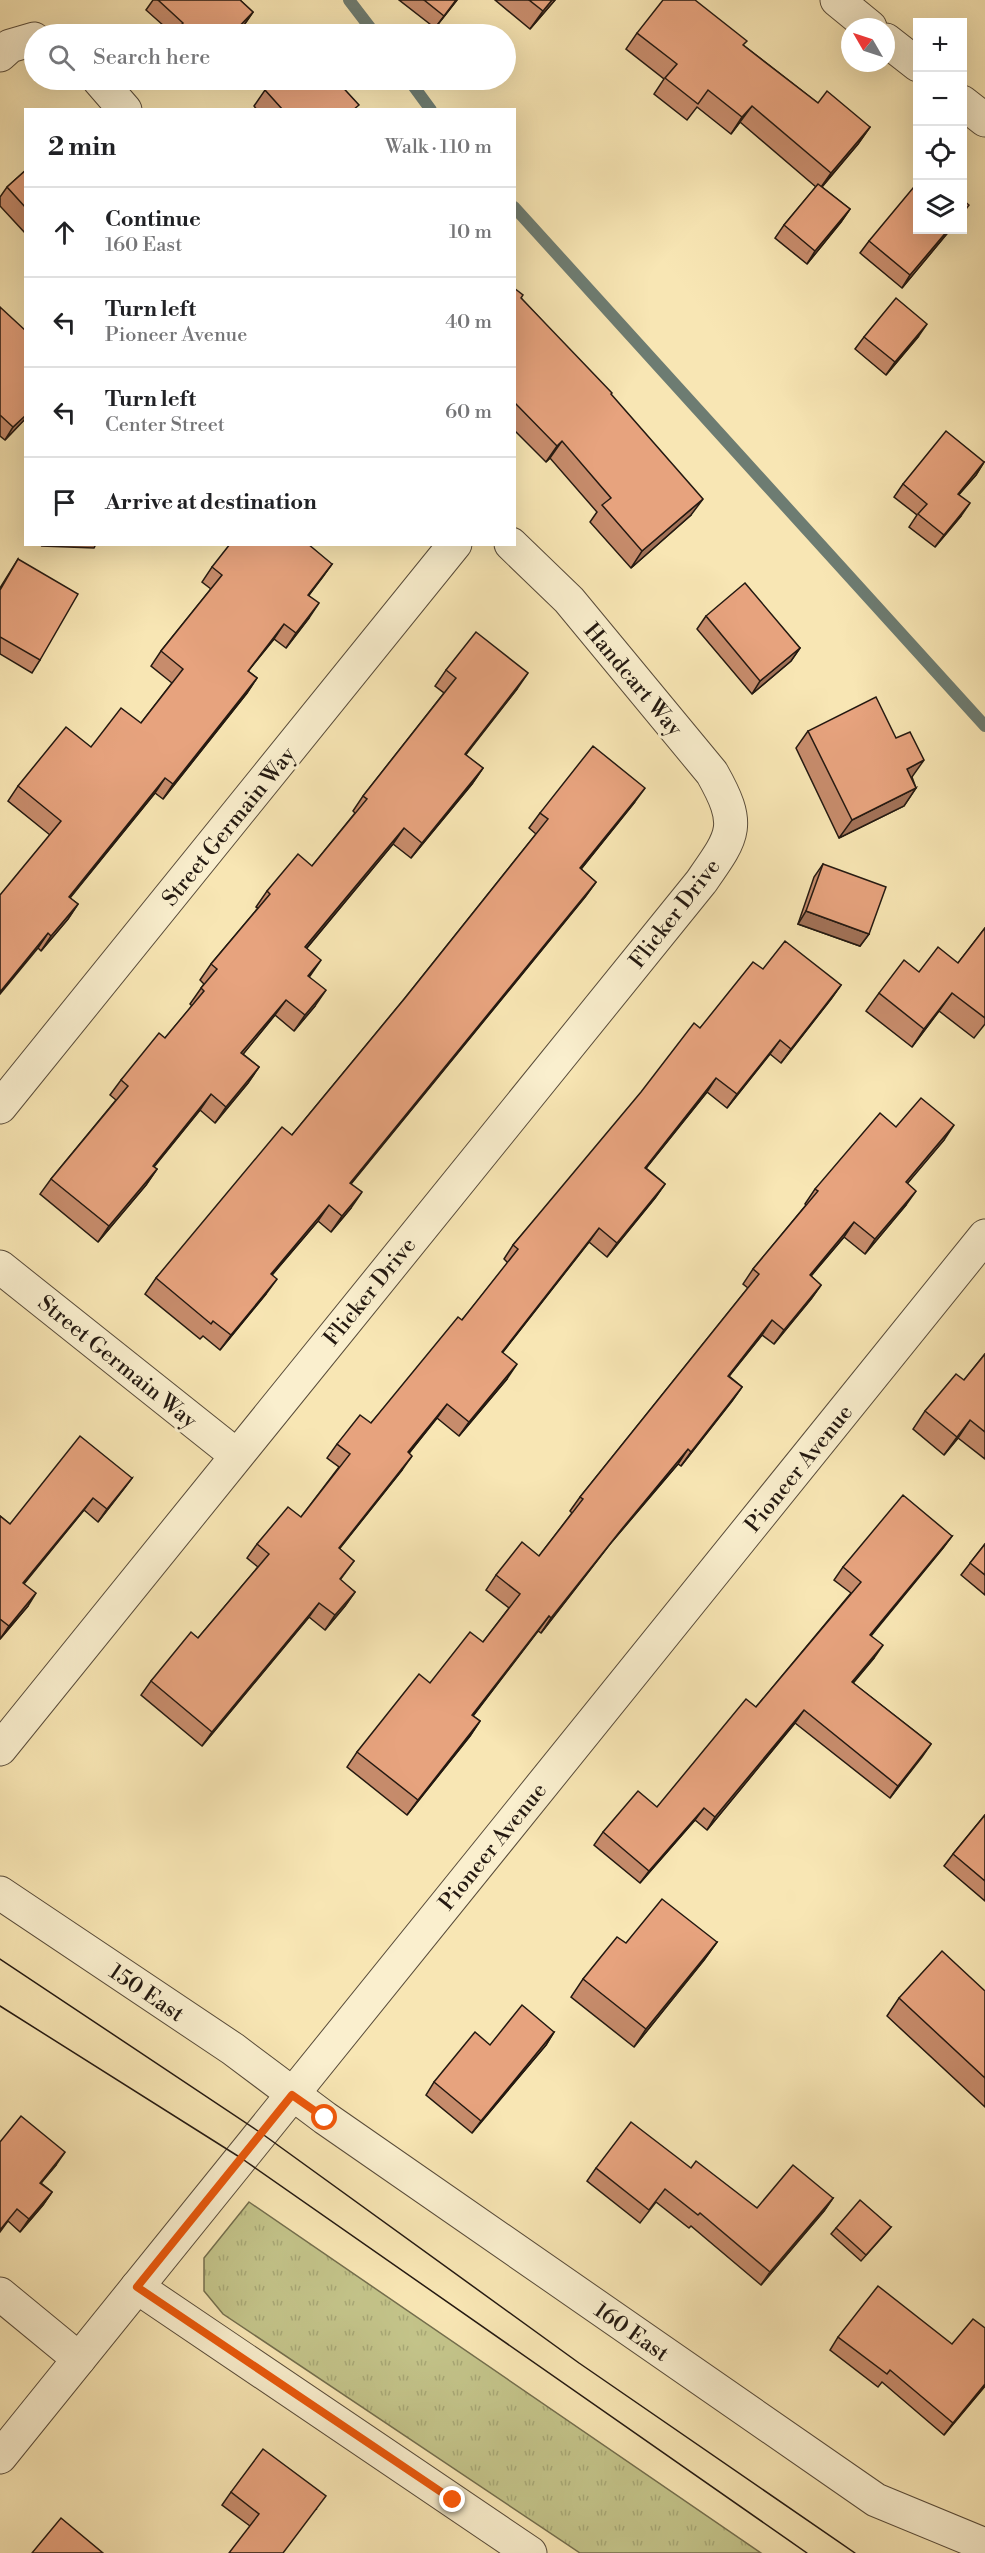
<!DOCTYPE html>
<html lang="en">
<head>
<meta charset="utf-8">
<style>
	:root { --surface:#fff; --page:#f2f2f2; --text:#202124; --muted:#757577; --line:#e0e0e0 }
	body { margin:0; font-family:"Libre Bodoni",serif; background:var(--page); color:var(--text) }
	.controls { position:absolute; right:18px; top:18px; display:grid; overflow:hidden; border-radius:0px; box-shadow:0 6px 24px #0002 }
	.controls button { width:54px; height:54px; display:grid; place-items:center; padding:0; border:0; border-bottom:2px solid var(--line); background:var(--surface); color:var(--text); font:30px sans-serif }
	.compass { position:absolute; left:841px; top:18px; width:54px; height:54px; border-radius:50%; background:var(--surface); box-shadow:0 6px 24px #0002; rotate:309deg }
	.stop { position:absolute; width:18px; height:18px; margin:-14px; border:4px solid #ea580c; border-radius:50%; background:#fff }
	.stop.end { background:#ea580c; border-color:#fff; box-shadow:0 2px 6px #0008 }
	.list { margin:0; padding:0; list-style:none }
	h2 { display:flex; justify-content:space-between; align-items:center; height:78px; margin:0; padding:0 24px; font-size:26px }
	h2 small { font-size:20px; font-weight:400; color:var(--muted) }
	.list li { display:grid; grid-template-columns:39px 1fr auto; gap:18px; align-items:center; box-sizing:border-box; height:90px; padding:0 24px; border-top:2px solid var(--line) }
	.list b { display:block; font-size:22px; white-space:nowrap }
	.list p { margin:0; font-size:20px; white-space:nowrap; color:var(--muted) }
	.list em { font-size:20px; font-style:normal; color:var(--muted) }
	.icon { flex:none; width:33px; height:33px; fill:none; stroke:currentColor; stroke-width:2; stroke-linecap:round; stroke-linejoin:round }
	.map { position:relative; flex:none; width:985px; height:2553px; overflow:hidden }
	.search { position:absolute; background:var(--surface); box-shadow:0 6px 24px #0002; left:24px; top:24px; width:492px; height:66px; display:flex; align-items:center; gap:15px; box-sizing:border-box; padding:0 21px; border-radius:33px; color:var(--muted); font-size:22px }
	.panel { position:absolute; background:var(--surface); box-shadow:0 6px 24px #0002; left:24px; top:108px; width:492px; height:438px; border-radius:0px }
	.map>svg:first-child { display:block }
</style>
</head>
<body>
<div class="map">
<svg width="985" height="2553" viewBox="0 0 985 2553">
	<defs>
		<pattern id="park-tufts" width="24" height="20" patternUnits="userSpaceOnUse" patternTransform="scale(1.5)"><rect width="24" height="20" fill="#c3c389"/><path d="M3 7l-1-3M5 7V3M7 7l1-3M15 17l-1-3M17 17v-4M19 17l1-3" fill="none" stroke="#a7a775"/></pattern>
	</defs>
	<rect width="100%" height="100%" fill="#f8e6b4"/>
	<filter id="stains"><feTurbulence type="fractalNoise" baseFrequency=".00333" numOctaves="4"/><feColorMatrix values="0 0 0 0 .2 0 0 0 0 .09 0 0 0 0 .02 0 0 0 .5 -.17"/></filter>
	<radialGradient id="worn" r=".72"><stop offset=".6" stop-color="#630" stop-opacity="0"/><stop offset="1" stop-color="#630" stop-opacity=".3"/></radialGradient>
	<path fill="url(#park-tufts)" stroke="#746e4d" stroke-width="1.5" d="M 249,2202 L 761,2553 L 580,2553 L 223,2314 L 204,2291 L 204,2258 Z"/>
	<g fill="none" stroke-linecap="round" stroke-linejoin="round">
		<g stroke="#6d7c72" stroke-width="12">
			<path d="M 349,0 L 375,34"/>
			<path d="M 409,80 L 431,110"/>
			<path d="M 514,207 L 985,726"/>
		</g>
		<defs>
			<g id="minor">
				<path d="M 837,0 L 870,27"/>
				<path d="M 886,40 L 918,65"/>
				<path d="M 0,55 L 10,46 L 34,39"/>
				<path d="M 99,80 L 125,110"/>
				<path d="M 962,102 L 985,120"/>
				<path d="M 0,1107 L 455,544"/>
				<path d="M 0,1267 L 236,1455"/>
				<path d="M 0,1749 L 701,882 C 734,835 742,826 712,773 L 569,600 L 511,544"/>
				<path d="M 0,1893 L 233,2049 L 325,2118 L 876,2500 L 985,2545"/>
				<path d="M 137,2287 L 530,2553"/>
				<path d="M 0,2294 L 79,2359"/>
				<path d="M 0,2457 L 985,1236"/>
			</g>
		</defs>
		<use href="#minor" stroke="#594c3a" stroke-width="35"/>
		<use href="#minor" stroke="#faefce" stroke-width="33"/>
		<g stroke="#241911" stroke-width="1.5">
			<path d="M 0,1959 L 261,2133 L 579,2363 L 855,2553"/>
			<path d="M 0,2006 L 241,2158 L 807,2553"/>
		</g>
	</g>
	<g fill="#c78c6c" stroke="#241911" stroke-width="1.5">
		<path d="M 153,0 L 240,0 L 253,12 L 244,25 L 235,34 L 173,34 L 146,10 Z"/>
		<path d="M 399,0 L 457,0 L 435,28 Z"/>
		<path d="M 495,0 L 555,0 L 530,29 Z"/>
		<path d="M 637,33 L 743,45 L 818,103 L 870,127 L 858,144 L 822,187 L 850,209 L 841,222 L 807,264 L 775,238 L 784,225 L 816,187 L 740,122 L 731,134 L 697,107 L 687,120 L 654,94 L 664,79 L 626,49 Z"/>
		<path d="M 265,90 L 355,110 L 257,110 L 254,106 Z"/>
		<path d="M 26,170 L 26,234 L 0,206 L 0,197 L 7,187 Z"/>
		<path d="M 950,230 L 902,288 L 860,253 L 869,241 Z"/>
		<path d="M 514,288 L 521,298 L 611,395 L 691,515 L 631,568 L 590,522 L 597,512 L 550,458 L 546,462 L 514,430 Z"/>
		<path d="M 0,307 L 26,418 L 5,440 L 0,436 Z"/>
		<path d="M 864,337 L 918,337 L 886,375 L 855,349 Z"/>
		<path d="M 984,462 L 976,475 L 959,494 L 961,516 L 935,547 L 909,527 L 917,515 L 894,497 L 903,484 Z"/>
		<path d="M 18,559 L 40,660 L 32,673 L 0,654 L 0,588 Z"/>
		<path d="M 332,564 L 309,595 L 309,618 L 286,648 L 274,639 L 248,671 L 257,678 L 247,693 L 163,799 L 155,793 L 70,898 L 78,904 L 68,919 L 41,951 L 38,948 L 50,835 L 8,801 L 18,786 L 91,747 L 141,723 L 172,683 L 151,666 L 161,651 L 211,589 L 202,582 L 212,567 Z"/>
		<path d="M 706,616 L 800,648 L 791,661 L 752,694 L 697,629 Z"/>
		<path d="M 446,670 L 517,689 L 465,755 L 483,768 L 472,784 L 411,858 L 393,844 L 307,948 L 309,977 L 315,1006 L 294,1031 L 275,1015 L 243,1054 L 259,1067 L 248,1083 L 215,1123 L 200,1110 L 154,1167 L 157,1169 L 146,1185 L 98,1242 L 40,1194 L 51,1179 L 116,1100 L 110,1095 L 121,1080 L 165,1038 L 192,1006 L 190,1004 L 204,984 L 200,980 L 211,964 L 258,908 L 256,907 L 267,891 L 312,866 L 355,813 L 353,811 L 363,796 L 444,693 L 435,686 Z"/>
		<path d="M 808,731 L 912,777 L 916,788 L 904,806 L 839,838 L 796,748 Z"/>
		<path d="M 634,803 L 581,869 L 596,882 L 585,897 L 351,1184 L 351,1208 L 331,1232 L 318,1221 L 272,1275 L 266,1294 L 220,1350 L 203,1336 L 200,1339 L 145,1294 L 156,1278 L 292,1135 L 405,998 L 536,834 L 529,828 L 540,813 Z"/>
		<path d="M 823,864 L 869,934 L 860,946 L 798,924 L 814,877 Z"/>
		<path d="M 985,928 L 985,1024 L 974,1038 L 939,1011 L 912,1047 L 866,1011 L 879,993 L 919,972 L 958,963 Z"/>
		<path d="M 763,969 L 841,985 L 831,999 L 781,1063 L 770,1054 L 727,1108 L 707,1092 L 646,1168 L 665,1184 L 655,1198 L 607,1257 L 589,1242 L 502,1353 L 507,1379 L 459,1436 L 437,1418 L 409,1453 L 402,1470 L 339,1549 L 354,1561 L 340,1580 L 355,1592 L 345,1606 L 325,1630 L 309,1617 L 202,1746 L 141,1695 L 151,1681 L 198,1638 L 258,1567 L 247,1558 L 257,1544 L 301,1517 L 339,1467 L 327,1458 L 337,1444 L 371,1423 L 462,1320 L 508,1263 L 504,1259 L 513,1245 L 700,1028 Z"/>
		<path d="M 896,1127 L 944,1140 L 907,1183 L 906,1205 L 865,1254 L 844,1237 L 811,1276 L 821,1285 L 811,1299 L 774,1344 L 762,1335 L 729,1376 L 742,1387 L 732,1401 L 681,1466 L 678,1464 L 610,1544 L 541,1633 L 538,1631 L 473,1716 L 480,1721 L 470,1736 L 407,1815 L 347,1767 L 357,1752 L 430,1683 L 483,1642 L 509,1608 L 486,1590 L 496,1575 L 539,1556 L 572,1513 L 570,1511 L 580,1497 L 748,1288 L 743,1284 L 753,1269 L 806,1205 L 805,1204 L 815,1189 Z"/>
		<path d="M 985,1354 L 985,1459 L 958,1438 L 944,1455 L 913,1429 L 925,1411 L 964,1380 Z"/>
		<path d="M 132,1478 L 98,1522 L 84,1510 L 24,1583 L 28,1606 L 0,1639 L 0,1516 L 10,1524 Z"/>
		<path d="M 952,1536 L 943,1548 L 871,1636 L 874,1658 L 853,1683 L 931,1744 L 890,1798 L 795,1723 L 707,1830 L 695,1820 L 640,1883 L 594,1845 L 603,1832 L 657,1807 L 756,1707 L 851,1593 L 834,1580 L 843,1567 Z"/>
		<path d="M 985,1544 L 985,1595 L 961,1575 Z"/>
		<path d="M 985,1815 L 985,1901 L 944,1866 L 953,1854 Z"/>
		<path d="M 717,1942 L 704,1960 L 634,2047 L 571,1997 L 583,1979 L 626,1943 Z"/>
		<path d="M 985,1991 L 985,2107 L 887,2016 L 899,1998 Z"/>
		<path d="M 554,2032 L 546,2045 L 472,2133 L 426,2095 L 434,2082 L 490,2045 Z"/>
		<path d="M 0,2142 L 56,2165 L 41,2183 L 52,2192 L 43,2205 L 20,2232 L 8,2221 L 0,2232 Z"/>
		<path d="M 596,2168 L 691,2168 L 757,2208 L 833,2198 L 824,2211 L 761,2285 L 691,2226 L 689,2228 L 656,2202 L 640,2223 L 587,2181 Z"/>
		<path d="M 891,2227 L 886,2233 L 861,2261 L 831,2234 L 836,2228 Z"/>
		<path d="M 985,2328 L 985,2386 L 944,2435 L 882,2382 L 878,2387 L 830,2350 L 838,2337 L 952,2344 Z"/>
		<path d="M 231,2492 L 317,2509 L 250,2526 L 222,2505 Z"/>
	</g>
	<g fill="#a27258" stroke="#241911" stroke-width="1.5">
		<path d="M 456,0 L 457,0 L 435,28 Z"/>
		<path d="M 552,0 L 555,0 L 530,29 L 543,11 Z"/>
		<path d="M 253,12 L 244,25 L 235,34 L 232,34 Z"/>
		<path d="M 752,106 L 731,134 L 742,117 Z"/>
		<path d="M 870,127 L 858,144 L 819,190 L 831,173 Z"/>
		<path d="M 850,209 L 841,222 L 807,264 L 815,251 Z"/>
		<path d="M 948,230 L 950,230 L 902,288 L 910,275 Z"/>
		<path d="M 927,324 L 918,337 L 886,375 L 895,362 Z"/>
		<path d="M 26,415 L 26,418 L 5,440 L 13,427 Z"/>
		<path d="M 562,441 L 550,458 L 546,462 L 557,446 Z"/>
		<path d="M 984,462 L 976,475 L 949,506 L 958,494 Z"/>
		<path d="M 703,499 L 691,515 L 631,568 L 642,551 Z"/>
		<path d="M 970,503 L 961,516 L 935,547 L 944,535 Z"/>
		<path d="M 43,544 L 96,544 L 94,548 L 42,546 Z"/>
		<path d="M 332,564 L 322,578 L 298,609 L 308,595 Z"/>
		<path d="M 319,603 L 309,618 L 286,648 L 296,633 Z"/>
		<path d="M 284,624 L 274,639 L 237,685 L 248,671 Z"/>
		<path d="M 800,648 L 791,661 L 752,694 L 760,681 Z"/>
		<path d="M 528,673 L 517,689 L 454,770 L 465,754 Z"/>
		<path d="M 257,678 L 247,693 L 163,799 L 173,784 Z"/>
		<path d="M 924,760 L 912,777 L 894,787 L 907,769 Z"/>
		<path d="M 483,768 L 472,784 L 411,858 L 422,843 Z"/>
		<path d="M 165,778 L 155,793 L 59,911 L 69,897 Z"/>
		<path d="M 645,788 L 634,803 L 569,884 L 580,868 Z"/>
		<path d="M 916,788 L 904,806 L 839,838 L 852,820 Z"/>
		<path d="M 404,828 L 393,844 L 295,962 L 305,947 Z"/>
		<path d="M 596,882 L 585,897 L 339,1198 L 350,1183 Z"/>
		<path d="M 78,904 L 68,919 L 41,951 L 51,936 Z"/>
		<path d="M 806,911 L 869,934 L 860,946 L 798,924 Z"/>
		<path d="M 48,933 L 38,948 L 0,994 L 0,992 Z"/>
		<path d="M 321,960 L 310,976 L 297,991 L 308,976 Z"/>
		<path d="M 841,985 L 831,999 L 781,1063 L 791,1049 Z"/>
		<path d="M 326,990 L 315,1006 L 294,1031 L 305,1015 Z"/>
		<path d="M 952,993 L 939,1011 L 912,1047 L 924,1029 Z"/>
		<path d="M 286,1000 L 275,1015 L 231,1069 L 241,1053 Z"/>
		<path d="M 780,1040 L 770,1054 L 727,1108 L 737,1094 Z"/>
		<path d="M 259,1067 L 248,1083 L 215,1123 L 226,1107 Z"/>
		<path d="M 716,1078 L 707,1092 L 635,1182 L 645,1168 Z"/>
		<path d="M 211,1094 L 200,1110 L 142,1181 L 153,1166 Z"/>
		<path d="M 954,1125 L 944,1140 L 896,1197 L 906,1182 Z"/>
		<path d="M 157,1169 L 146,1185 L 98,1242 L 109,1226 Z"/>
		<path d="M 665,1184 L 655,1198 L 607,1257 L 617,1243 Z"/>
		<path d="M 916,1191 L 906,1205 L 865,1254 L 875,1239 Z"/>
		<path d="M 362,1192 L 351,1208 L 331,1232 L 342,1216 Z"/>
		<path d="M 329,1205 L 318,1221 L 260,1289 L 271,1274 Z"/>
		<path d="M 854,1222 L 844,1237 L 799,1290 L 810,1275 Z"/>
		<path d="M 599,1228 L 589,1242 L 492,1366 L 502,1352 Z"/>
		<path d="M 277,1279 L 266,1294 L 220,1350 L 231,1335 Z"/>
		<path d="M 821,1285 L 811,1299 L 774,1344 L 784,1330 Z"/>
		<path d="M 772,1320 L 762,1335 L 718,1390 L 728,1376 Z"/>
		<path d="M 517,1364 L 507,1379 L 459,1436 L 469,1422 Z"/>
		<path d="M 742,1387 L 732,1401 L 681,1466 L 691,1452 Z"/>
		<path d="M 447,1404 L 437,1418 L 398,1467 L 408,1452 Z"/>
		<path d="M 970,1420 L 958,1438 L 944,1455 L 957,1437 Z"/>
		<path d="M 688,1449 L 678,1464 L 610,1544 L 541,1633 L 551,1618 L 621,1530 Z"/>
		<path d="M 412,1456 L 402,1470 L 329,1562 L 339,1548 Z"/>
		<path d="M 132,1478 L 123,1490 L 98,1522 L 107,1509 Z"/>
		<path d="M 93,1498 L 84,1510 L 15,1595 L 23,1583 Z"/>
		<path d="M 952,1536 L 943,1548 L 861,1647 L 870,1635 Z"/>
		<path d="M 355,1592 L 345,1606 L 325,1630 L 335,1615 Z"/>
		<path d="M 36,1593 L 28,1606 L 0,1639 L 9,1626 Z"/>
		<path d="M 319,1603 L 309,1617 L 202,1746 L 212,1732 Z"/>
		<path d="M 549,1616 L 538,1631 L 462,1730 L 472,1715 Z"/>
		<path d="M 883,1645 L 874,1658 L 844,1694 L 852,1682 Z"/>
		<path d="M 804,1710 L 795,1723 L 707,1830 L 715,1817 Z"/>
		<path d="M 480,1721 L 470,1736 L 407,1815 L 418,1800 Z"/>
		<path d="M 931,1744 L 922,1757 L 890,1798 L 898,1786 Z"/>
		<path d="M 704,1808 L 695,1820 L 640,1883 L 649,1871 Z"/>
		<path d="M 717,1942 L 704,1960 L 634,2047 L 646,2029 Z"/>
		<path d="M 554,2032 L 546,2045 L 472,2133 L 481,2121 Z"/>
		<path d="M 65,2152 L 56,2165 L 31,2195 L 40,2183 Z"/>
		<path d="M 52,2192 L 43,2205 L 20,2232 L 29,2219 Z"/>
		<path d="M 833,2198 L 824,2211 L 761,2285 L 770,2272 Z"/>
		<path d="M 985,2384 L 985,2386 L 944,2435 L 953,2423 Z"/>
	</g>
	<g fill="#e7a37e" stroke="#241911" stroke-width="1.5">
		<path d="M 158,0 L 240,0 L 253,12 L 232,34 L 173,34 L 183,23 Z"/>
		<path d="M 424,0 L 456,0 L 444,16 Z"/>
		<path d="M 529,0 L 552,0 L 543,11 Z"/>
		<path d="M 663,0 L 695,0 L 747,41 L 743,45 L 818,103 L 827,91 L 870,127 L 831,173 L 752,106 L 742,117 L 708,90 L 698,104 L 665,78 L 677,64 L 637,33 Z"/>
		<path d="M 277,80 L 336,80 L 359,105 L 353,110 L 283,110 L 265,90 Z"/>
		<path d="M 26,170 L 26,208 L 7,187 Z"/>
		<path d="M 918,182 L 918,230 L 948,230 L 910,275 L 869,241 Z"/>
		<path d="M 818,184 L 850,209 L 815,251 L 784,225 Z"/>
		<path d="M 963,200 L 969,205 L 963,213 Z"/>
		<path d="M 514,288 L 523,295 L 521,298 L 612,393 L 611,394 L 703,499 L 642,551 L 602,505 L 611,498 L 562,441 L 557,446 L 514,402 Z"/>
		<path d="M 896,298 L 927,324 L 895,362 L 864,337 Z"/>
		<path d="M 0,307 L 26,331 L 26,415 L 13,427 L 0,415 Z"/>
		<path d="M 946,431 L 984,462 L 958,494 L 970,503 L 944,535 L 918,514 L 927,504 L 903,484 Z"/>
		<path d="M 230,544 L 308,544 L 332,564 L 308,595 L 319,603 L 296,633 L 284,624 L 248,671 L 257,678 L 173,784 L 165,778 L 69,897 L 78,904 L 51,936 L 48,933 L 0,992 L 0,895 L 61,821 L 18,786 L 66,727 L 91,747 L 121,708 L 141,723 L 183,669 L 161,651 L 222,575 L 212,567 Z"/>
		<path d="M 18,559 L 78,594 L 40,660 L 0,637 L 0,590 Z"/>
		<path d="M 745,583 L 800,648 L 760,681 L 706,616 Z"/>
		<path d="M 476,632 L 528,673 L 465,754 L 483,768 L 422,843 L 404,828 L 305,947 L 321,960 L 308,976 L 326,990 L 305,1015 L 286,1000 L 241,1053 L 259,1067 L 226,1107 L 211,1094 L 153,1166 L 157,1169 L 109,1226 L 51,1179 L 128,1086 L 121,1080 L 159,1033 L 165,1038 L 204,991 L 201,988 L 217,969 L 211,964 L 270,894 L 267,891 L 298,854 L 312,866 L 367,799 L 363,796 L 456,678 L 446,670 Z"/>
		<path d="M 876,697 L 896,738 L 910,732 L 924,760 L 907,769 L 916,788 L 852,820 L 808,731 Z"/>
		<path d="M 593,746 L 645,788 L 580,868 L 596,882 L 350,1183 L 362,1192 L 342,1216 L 329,1205 L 271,1274 L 277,1279 L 231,1335 L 213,1321 L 211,1324 L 156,1278 L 282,1127 L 292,1135 L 405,998 L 548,819 L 540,813 Z"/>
		<path d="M 823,864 L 886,887 L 869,934 L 806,911 Z"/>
		<path d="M 985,928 L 985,1018 L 952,993 L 924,1029 L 879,993 L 904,960 L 919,972 L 938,947 L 958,963 Z"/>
		<path d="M 785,941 L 841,985 L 791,1049 L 780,1040 L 737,1094 L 716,1078 L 645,1168 L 665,1184 L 617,1243 L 599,1228 L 502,1352 L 517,1364 L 469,1422 L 447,1404 L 408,1452 L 412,1456 L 339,1548 L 354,1561 L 340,1579 L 355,1592 L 335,1615 L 319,1603 L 212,1732 L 151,1681 L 191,1632 L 198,1638 L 269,1554 L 257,1544 L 288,1507 L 301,1517 L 350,1454 L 337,1444 L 360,1415 L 371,1423 L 458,1317 L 462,1320 L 518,1249 L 513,1245 L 641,1092 L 694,1023 L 700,1028 L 753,962 L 763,969 Z"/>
		<path d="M 921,1098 L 954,1125 L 906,1182 L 916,1191 L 875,1239 L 854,1222 L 810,1275 L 821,1285 L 784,1330 L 772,1320 L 728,1376 L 742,1387 L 691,1452 L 688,1449 L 621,1530 L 551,1618 L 549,1616 L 472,1715 L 480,1721 L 418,1800 L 357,1752 L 419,1674 L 430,1683 L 470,1632 L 483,1642 L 520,1594 L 496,1575 L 522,1542 L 539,1556 L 583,1499 L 580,1497 L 759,1274 L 753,1269 L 818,1191 L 815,1189 L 880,1113 L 896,1127 Z"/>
		<path d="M 985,1354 L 985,1432 L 970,1420 L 957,1437 L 925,1411 L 956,1374 L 964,1380 Z"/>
		<path d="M 80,1436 L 132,1478 L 107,1509 L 93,1498 L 23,1583 L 36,1593 L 9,1626 L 0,1619 L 0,1516 L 10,1524 Z"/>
		<path d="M 903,1495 L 952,1536 L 870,1635 L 883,1645 L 852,1682 L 931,1744 L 898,1786 L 804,1710 L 715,1817 L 704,1808 L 649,1871 L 603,1832 L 638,1791 L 657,1807 L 746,1699 L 756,1707 L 861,1582 L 843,1567 Z"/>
		<path d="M 985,1544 L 985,1575 L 970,1563 Z"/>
		<path d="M 985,1815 L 985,1881 L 953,1854 Z"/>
		<path d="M 662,1899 L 717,1942 L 646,2029 L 583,1979 L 617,1937 L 626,1943 Z"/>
		<path d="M 942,1951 L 985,1991 L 985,2078 L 899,1998 Z"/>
		<path d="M 522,2005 L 554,2032 L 481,2121 L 434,2082 L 475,2032 L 490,2045 Z"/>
		<path d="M 21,2116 L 65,2152 L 40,2183 L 52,2192 L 29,2219 L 17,2209 L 0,2230 L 0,2142 Z"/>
		<path d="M 631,2122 L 691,2168 L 696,2161 L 757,2208 L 793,2165 L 833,2198 L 770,2272 L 700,2213 L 698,2215 L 665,2189 L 649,2210 L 596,2168 Z"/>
		<path d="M 860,2200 L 891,2227 L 866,2255 L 836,2228 Z"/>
		<path d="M 878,2286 L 952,2344 L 973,2319 L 985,2328 L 985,2384 L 953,2423 L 890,2370 L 887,2374 L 838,2337 Z"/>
		<path d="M 263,2449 L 326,2496 L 283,2553 L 229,2553 L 259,2514 L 231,2492 Z"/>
		<path d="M 61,2518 L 103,2553 L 32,2553 Z"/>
	</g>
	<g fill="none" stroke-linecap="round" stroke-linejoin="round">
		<path stroke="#ea580c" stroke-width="8" d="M 325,2118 L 292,2095 L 137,2287 L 453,2500"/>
	</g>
	<g text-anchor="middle" stroke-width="6" stroke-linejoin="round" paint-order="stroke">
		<g font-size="22" fill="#241911" stroke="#faefce">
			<text transform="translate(634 679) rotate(50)" y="8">Handcart Way</text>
			<text transform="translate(228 826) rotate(-51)" y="8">Street Germain Way</text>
			<text transform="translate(674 913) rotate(-52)" y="8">Flicker Drive</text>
			<text transform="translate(369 1291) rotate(-51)" y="8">Flicker Drive</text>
			<text transform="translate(118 1361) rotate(39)" y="8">Street Germain Way</text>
			<text transform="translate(798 1468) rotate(-51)" y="8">Pioneer Avenue</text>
			<text transform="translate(492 1846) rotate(-51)" y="8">Pioneer Avenue</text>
			<text transform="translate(147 1992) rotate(34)" y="8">150 East</text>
			<text transform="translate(632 2331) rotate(35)" y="8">160 East</text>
		</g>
	</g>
	<rect width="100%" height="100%" filter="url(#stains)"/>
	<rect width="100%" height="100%" fill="url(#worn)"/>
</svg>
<div class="controls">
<button>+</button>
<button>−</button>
<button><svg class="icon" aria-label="locate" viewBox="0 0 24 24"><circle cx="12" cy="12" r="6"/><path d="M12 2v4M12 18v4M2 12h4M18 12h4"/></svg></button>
<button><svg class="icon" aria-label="layers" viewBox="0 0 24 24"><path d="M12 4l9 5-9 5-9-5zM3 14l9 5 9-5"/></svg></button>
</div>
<svg class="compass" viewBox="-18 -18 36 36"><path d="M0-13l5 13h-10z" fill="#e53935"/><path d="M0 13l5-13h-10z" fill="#757577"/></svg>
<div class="stop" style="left:325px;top:2118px"></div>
<div class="stop end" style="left:453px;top:2500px"></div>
<div class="search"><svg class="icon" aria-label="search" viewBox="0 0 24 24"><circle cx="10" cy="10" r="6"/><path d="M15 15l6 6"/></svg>Search here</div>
<section class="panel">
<h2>2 min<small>Walk · 110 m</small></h2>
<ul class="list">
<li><svg class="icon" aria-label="ahead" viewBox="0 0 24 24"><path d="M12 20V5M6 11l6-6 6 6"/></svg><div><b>Continue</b><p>160 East</p></div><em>10 m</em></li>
<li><svg class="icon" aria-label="left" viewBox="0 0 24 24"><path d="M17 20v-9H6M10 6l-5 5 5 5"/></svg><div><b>Turn left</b><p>Pioneer Avenue</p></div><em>40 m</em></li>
<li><svg class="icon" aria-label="left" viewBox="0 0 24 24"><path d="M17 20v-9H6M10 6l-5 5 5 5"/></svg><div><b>Turn left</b><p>Center Street</p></div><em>60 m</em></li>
<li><svg class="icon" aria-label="arrive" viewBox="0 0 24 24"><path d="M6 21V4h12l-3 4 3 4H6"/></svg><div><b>Arrive at destination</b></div></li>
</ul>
</section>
</div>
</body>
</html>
